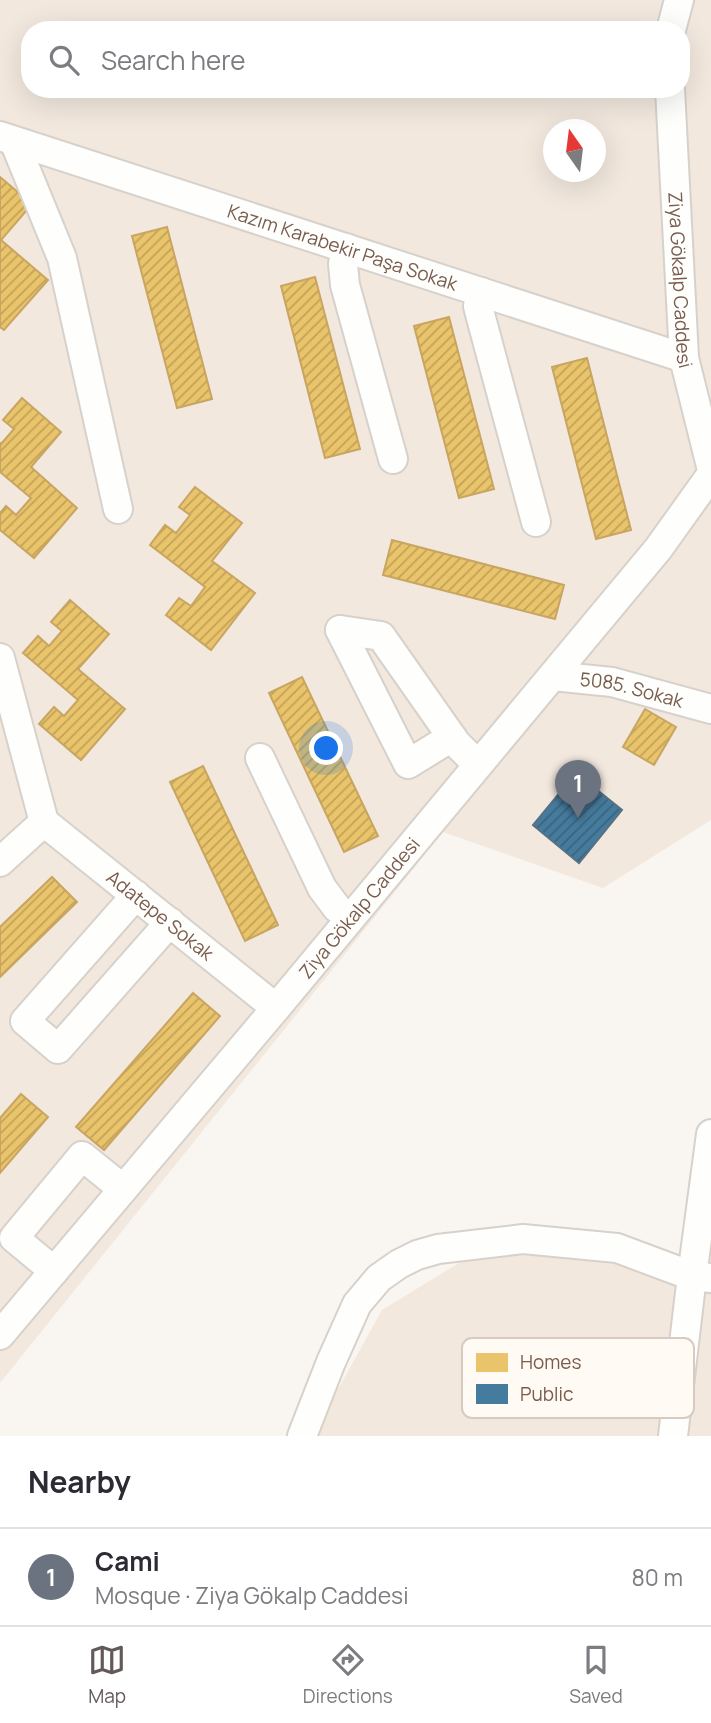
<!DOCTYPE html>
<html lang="en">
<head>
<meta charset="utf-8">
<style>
	:root { --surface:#fff; --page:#f7f7f7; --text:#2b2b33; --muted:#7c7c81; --line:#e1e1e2; --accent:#625958 }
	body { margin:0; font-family:Manrope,sans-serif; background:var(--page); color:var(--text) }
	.compass { position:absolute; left:543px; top:119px; width:63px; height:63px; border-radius:50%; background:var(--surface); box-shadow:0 7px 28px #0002; rotate:346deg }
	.you { position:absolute; left:327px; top:749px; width:24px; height:24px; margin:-18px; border:5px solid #fff; border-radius:50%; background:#1a73e8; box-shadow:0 0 0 10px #1a73e833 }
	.badge { display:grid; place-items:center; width:46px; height:46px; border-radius:50%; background:var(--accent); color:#fff; font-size:23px; font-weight:700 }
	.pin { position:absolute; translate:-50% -58px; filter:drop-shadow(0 2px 4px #0008) }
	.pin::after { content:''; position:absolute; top:37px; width:24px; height:21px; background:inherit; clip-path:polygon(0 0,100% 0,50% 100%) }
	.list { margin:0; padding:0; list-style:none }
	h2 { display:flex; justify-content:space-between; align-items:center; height:91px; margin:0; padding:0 28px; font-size:30px }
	h2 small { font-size:23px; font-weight:400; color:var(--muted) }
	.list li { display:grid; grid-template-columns:46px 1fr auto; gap:21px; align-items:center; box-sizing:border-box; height:98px; padding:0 28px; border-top:2px solid var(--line) }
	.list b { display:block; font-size:26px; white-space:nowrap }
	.list p { margin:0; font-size:23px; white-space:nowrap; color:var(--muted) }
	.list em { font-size:23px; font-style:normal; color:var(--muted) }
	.icon { flex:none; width:38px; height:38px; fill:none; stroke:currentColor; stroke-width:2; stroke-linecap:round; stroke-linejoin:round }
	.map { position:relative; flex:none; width:711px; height:1436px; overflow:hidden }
	.search { position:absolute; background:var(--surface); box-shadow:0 7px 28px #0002; left:21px; right:21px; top:21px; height:77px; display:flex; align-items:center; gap:18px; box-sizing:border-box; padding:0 24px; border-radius:28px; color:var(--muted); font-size:26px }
	.sheet { height:189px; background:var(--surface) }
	nav { display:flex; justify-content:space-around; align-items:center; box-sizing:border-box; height:98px; border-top:2px solid var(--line); background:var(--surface); font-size:19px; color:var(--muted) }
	nav a { display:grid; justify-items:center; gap:4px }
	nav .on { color:var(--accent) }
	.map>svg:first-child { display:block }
</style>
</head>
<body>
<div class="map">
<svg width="711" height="1436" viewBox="0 0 711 1436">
	<defs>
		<pattern id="homes-hatch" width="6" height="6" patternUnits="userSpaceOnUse" patternTransform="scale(1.75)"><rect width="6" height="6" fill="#e9c46a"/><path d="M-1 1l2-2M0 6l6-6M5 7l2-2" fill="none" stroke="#c2a259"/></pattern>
		<pattern id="public-hatch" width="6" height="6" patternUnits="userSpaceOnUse" patternTransform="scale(1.75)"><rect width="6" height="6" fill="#457b9d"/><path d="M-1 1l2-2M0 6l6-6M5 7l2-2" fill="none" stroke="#3d637c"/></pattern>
	</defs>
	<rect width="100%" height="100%" fill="#f9f5f0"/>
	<g fill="#f2e8de" fill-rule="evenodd">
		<path d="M 0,0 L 711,0 L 711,820 L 603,888 L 443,832 L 0,1383 ZM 30,30 L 681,30 L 681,89 L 30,89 ZM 554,130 L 596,130 L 596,172 L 554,172 Z"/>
		<path d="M 711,1152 L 711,1436 L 312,1436 L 382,1310 L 472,1255 L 692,1256 Z"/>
	</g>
	<g fill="url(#homes-hatch)" stroke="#c8a561" stroke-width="2">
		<path d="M 0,177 L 32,204 L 1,240 L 48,280 L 4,330 L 0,327 Z"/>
		<path d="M 167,227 L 212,399 L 177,408 L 132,236 Z"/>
		<path d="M 315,277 L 360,449 L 325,458 L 281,286 Z"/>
		<path d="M 449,317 L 494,489 L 459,498 L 414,326 Z"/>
		<path d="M 587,358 L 631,530 L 596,539 L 552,367 Z"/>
		<path d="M 22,398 L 61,432 L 31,467 L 77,508 L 34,558 L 0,530 L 0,513 L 6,506 L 16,515 L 31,498 L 0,472 L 0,443 L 1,444 L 14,429 L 3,420 Z"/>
		<path d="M 195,487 L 242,523 L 212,561 L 255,593 L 211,650 L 166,615 L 179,598 L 191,606 L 205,587 L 150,545 L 165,525 L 176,533 L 190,515 L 179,507 Z"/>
		<path d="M 392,540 L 564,585 L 555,619 L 383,575 Z"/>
		<path d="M 70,600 L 109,634 L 78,669 L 125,709 L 81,760 L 39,724 L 54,707 L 64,716 L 78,700 L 23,653 L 38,636 L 49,646 L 62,631 L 51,622 Z"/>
		<path d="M 302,677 L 378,836 L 344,852 L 269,693 Z"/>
		<path d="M 645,709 L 676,727 L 654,765 L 623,747 Z"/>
		<path d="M 203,766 L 278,925 L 245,941 L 170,782 Z"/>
		<path d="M 52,877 L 77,902 L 0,977 L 0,927 Z"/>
		<path d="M 193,993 L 220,1016 L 104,1150 L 76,1127 Z"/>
		<path d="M 21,1094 L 48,1117 L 0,1173 L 0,1118 Z"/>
	</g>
	<path fill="url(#public-hatch)" stroke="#557285" stroke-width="2" d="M 576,773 L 622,810 L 579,863 L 533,825 Z"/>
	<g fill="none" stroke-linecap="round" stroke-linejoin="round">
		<defs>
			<g id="minor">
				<path d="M 671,30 L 679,0"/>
				<path id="s1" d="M 670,89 L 684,358 L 711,466"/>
				<path id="s2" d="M 0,136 L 684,358"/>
				<path d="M 14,141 L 62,258 L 118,509"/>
				<path d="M 346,248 L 343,264 L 345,285 L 393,459"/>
				<path d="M 481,292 L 478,306 L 480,314 L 536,522"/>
				<path d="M 340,630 L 381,636 L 456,743 L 477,764"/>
				<path d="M 340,630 L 408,764 L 452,737"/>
				<path d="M 0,658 L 44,822 L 0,862"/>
				<path id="s3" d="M 553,676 L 612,682 L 711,709"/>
				<path d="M 260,758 L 322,888 L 337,908 L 350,918"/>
				<path id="s4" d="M 44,822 L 276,1008"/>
				<path d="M 136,895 L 25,1021 L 58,1049 L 170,922"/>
				<path d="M 54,1271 L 14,1238 L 82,1156 L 123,1189"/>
				<path id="s5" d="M 0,1335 L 276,1008 L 658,549 L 711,475"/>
				<path d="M 302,1436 L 331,1362 L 357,1304 L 379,1278 L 399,1264 L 417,1255 L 438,1249 L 523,1239 L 617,1248 L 692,1276 L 711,1278"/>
				<path d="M 673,1436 L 692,1276 L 711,1134"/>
			</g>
		</defs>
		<use href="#minor" stroke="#d7d1cb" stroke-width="32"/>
		<use href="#minor" stroke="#fefefd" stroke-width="28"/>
	</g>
	<g text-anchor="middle" stroke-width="7" stroke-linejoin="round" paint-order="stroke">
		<g font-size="19" fill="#7a5c4d" stroke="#fffaf3">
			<text dy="7" stroke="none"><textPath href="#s2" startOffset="360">Kazım Karabekir Paşa Sokak</textPath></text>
			<text dy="7" stroke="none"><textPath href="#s1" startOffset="191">Ziya Gökalp Caddesi</textPath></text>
			<text dy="7" stroke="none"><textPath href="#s3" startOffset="80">5085. Sokak</textPath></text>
			<text dy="7" stroke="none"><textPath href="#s5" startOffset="558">Ziya Gökalp Caddesi</textPath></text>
			<text dy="7" stroke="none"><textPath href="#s4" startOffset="149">Adatepe Sokak</textPath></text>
		</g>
	</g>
	<rect x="462" y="1338" width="232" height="80" rx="10" fill="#fffaf3" stroke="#d7cbc1" stroke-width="2"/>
	<rect x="476" y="1353" width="32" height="19" fill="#e9c46a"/>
	<rect x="476" y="1384" width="32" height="20" fill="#457b9d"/>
	<g font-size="19" fill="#7a5c4d">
		<text x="520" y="1369">Homes</text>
		<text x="520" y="1401">Public</text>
	</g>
</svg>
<svg class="compass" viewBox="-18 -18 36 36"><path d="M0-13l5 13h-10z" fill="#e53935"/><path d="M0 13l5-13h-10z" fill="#7c7c81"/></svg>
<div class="you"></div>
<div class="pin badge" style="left:578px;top:818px;background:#6b7280">1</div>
<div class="search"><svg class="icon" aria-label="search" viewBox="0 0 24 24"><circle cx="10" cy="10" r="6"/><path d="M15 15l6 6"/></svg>Search here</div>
</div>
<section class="sheet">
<h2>Nearby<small></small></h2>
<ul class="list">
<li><span class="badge" style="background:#6b7280">1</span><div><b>Cami</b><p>Mosque · Ziya Gökalp Caddesi</p></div><em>80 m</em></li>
</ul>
</section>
<nav>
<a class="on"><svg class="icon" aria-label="map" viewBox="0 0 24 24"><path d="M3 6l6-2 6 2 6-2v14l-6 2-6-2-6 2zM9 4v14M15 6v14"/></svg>Map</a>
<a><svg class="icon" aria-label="directions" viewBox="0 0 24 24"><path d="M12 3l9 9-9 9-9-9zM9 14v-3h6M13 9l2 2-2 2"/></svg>Directions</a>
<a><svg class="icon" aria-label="saved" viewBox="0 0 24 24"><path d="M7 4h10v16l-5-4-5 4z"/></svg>Saved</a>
</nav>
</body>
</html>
